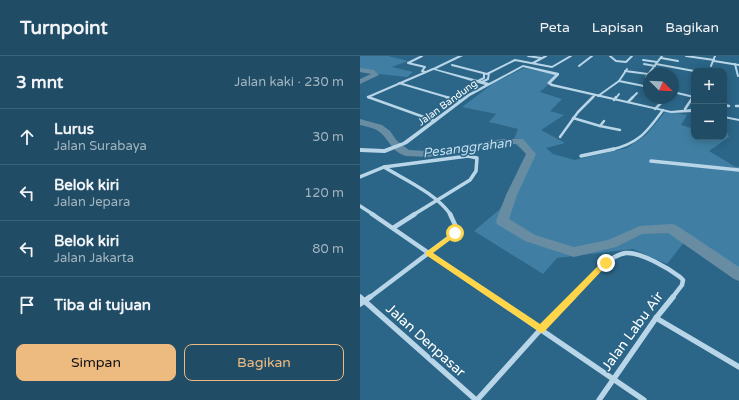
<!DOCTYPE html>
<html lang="id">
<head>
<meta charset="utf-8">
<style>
	:root { --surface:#204c65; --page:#28536b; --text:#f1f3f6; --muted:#a2b4bf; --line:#3d6379; --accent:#edba80 }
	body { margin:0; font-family:"Varela Round",sans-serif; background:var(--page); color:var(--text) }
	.controls { position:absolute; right:12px; top:12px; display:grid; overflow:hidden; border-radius:8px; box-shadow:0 2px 10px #0003 }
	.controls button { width:36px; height:36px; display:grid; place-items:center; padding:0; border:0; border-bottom:1px solid var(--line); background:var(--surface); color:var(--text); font:20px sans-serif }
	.compass { position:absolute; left:283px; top:12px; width:36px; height:36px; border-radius:50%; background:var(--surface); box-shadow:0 2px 10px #0003; rotate:114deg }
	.stop { position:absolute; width:12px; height:12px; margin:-9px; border:3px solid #ffd54a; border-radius:50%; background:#fff }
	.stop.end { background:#ffd54a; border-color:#fff; box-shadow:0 1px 4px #0008 }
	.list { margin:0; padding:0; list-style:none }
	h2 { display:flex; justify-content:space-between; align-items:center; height:52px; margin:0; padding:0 16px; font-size:17px }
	h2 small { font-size:13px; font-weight:400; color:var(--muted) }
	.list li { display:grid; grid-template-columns:26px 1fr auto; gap:12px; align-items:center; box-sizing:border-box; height:56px; padding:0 16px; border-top:1px solid var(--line) }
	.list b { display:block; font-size:15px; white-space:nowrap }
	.list p { margin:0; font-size:13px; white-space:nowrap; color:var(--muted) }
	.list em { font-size:13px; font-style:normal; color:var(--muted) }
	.actions { display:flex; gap:8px; padding:12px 16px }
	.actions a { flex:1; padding:9px 0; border:1px solid var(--accent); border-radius:8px; text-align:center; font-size:14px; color:var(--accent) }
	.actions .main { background:var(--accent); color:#111 }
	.icon { flex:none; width:22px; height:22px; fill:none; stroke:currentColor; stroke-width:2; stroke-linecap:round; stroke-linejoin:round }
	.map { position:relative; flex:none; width:379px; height:344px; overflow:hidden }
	header { display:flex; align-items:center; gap:24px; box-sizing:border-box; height:56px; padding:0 20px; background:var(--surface); border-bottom:1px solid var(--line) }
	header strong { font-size:19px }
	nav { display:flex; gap:22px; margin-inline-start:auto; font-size:14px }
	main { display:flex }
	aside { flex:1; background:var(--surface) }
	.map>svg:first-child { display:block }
</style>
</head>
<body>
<header>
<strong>Turnpoint</strong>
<nav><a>Peta</a><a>Lapisan</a><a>Bagikan</a></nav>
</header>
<main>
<aside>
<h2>3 mnt<small>Jalan kaki · 230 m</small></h2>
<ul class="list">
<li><svg class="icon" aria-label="ahead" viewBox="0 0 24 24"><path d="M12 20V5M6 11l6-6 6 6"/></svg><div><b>Lurus</b><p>Jalan Surabaya</p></div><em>30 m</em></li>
<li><svg class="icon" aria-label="left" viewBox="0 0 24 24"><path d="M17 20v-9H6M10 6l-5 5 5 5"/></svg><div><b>Belok kiri</b><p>Jalan Jepara</p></div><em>120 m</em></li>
<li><svg class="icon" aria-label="left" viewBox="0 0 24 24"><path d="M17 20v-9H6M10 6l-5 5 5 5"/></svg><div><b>Belok kiri</b><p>Jalan Jakarta</p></div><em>80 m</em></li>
<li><svg class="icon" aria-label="arrive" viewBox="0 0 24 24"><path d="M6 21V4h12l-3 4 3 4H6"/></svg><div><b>Tiba di tujuan</b></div></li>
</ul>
<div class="actions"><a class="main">Simpan</a><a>Bagikan</a></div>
</aside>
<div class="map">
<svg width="379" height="344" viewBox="0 0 379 344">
	<rect width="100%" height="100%" fill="#2b6587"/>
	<g fill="#407fa3">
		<path d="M 0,0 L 28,0 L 48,5 L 32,11 L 53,16 L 47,21 L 0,16 Z"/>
		<path d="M 164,12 L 199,19 L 180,36 L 202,43 L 190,55 L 204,59 L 181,74 L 205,87 L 186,92 L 193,98 L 215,104 L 267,92 L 286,79 L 306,55 L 327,59 L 321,69 L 334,73 L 334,81 L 364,81 L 364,68 L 369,81 L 349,95 L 374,110 L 379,111 L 379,212 L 329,180 L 307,208 L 273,193 L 197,202 L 183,218 L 114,175 L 139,154 L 159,123 L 168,99 L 153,86 L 158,73 L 129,66 L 136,58 L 102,51 L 134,27 Z"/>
	</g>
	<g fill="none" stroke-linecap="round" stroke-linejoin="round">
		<g fill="#688da3" fill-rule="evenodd">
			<path d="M 0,12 L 14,14 L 19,19 L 0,28 L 0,23 L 11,18 L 0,16 Z"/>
			<path d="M 0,63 L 22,69 L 30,75 L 37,85 L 49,94 L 69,95 L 142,83 L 163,83 L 176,98 L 157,139 L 149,163 L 175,179 L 214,191 L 248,184 L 280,170 L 311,168 L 316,169 L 379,211 L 379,225 L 374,223 L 308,177 L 282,178 L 256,191 L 214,201 L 165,185 L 137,168 L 136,165 L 146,139 L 166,98 L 157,88 L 142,89 L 69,101 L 46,100 C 34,97 30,87 23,79 C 17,72 8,71 0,69 Z"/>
		</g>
		<g stroke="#b8d6e8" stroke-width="2">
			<path d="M 62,0 L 48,7 L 65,11 L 62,15 L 65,16"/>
			<path d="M 168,0 L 181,2"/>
			<path d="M 250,0 L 256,5 L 266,6 L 272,0"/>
			<path d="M 326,0 L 354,4"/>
			<path d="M 301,2 L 318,5"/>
			<path d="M 283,4 L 297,6"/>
			<path d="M 354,5 L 379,9"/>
			<path d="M 173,7 L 186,0"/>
			<path d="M 284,8 L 295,10"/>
			<path d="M 296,8 L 334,15"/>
			<path d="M 375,8 L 378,20"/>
			<path d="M 92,9 L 127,18 L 155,4 L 192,11 L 211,0"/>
			<path d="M 219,10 L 232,0"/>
			<path d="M 351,10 L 355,0"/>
			<path d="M 265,15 L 288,18"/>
			<path d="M 291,16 L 303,18"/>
			<path d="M 289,22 L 286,21 L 302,0"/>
			<path d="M 118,25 L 124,22 L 124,18"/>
			<path d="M 259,25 L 289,31"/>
			<path d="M 122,26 L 128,23 L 129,17"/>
			<path d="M 39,27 L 90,42"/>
			<path d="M 313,36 L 334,41"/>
			<path d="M 238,40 L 259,25 L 267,13"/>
			<path d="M 10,42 L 8,41 L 73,13"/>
			<path d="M 232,42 L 234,40"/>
			<path d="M 256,42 L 259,38"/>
			<path d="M 272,42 L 277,37"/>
			<path d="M 333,42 L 334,40"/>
		</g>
		<g stroke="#b8d6e8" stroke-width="2.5">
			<path d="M 8,41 L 75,65"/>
			<path d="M 86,41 L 100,45"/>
			<path d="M 254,44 L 256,41"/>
			<path d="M 268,46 L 273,41"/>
			<path d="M 364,49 L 369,50"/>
			<path d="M 376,50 L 379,50"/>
			<path d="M 295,53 L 306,42"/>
			<path d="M 325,53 L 333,41"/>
			<path d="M 213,62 L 240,70"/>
			<path d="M 244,65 L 240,70 L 260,74"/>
			<path d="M 200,81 L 218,56 L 233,41"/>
			<path d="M 250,94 C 278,88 287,76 303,54"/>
		</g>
		<g stroke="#b8d6e8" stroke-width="3.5">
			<path d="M 221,100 L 254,93"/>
			<path d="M 291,105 L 379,114"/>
			<path d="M 24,111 C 47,125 75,137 91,159"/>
			<path d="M 0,121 L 24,111 L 108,100 L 117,102 L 116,115 L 110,124 L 53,159"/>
			<path d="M 0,150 L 14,159"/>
		</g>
		<g stroke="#b8d6e8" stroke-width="4.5">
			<path d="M 12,158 L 134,242"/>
			<path d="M 33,172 L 55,158"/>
			<path d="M 9,242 L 95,177 L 97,173 L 90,158"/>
			<path d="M 212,242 C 225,228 247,199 266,197 C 281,196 308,212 320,221 L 323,224 L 322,229 L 312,242"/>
		</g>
		<g stroke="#b8d6e8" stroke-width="5.5">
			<path d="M 0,241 L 116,344"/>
			<path d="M 133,241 L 284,344"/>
			<path d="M 0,248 L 10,241"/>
			<path d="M 296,262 L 379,311"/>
			<path d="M 117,344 L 181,273 L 213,241"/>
			<path d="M 239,344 L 296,262 L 313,241"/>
		</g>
		<g fill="#b8d6e8" fill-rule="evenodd">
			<path d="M 98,0 L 103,0 L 76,13 L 129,27 L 163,9 L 199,17 L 199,19 L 191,27 L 193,28 L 311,55 L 331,53 L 334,54 L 334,56 L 311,57 L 191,30 L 187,27 L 195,19 L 163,11 L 110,40 L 47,88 L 25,97 L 0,96 L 0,92 L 24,93 L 43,86 L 108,38 L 125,29 L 71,13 Z"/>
			<path d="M 364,60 L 379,63 L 379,65 L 364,62 Z"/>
		</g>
	</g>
	<path fill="#ffd54a" d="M 95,175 L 97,176 L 97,179 L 73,197 L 180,268 L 243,205 L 246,204 L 249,207 L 184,276 L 181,277 L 66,199 L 66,196 Z"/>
	<g text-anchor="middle" stroke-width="3" stroke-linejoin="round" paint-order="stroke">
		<g font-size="10" fill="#fff" stroke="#2b6587">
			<text transform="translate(87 46) rotate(-36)" y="4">Jalan Bandung</text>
		</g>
		<g font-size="13" font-style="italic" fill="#c4dfef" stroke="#2b6587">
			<text transform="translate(107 91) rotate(-7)" y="5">Pesanggrahan</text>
		</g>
		<g font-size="14" fill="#fff" stroke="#2b6587">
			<text transform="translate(272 275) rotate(-54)" y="5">Jalan Labu Air</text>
			<text transform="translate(66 284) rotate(42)" y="5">Jalan Denpasar</text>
		</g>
	</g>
</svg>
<div class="controls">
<button>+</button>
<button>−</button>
</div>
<svg class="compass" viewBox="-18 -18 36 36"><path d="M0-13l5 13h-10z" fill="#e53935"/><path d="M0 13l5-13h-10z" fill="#a2b4bf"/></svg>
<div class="stop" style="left:95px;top:177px"></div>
<div class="stop end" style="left:246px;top:207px"></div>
</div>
</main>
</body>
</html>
